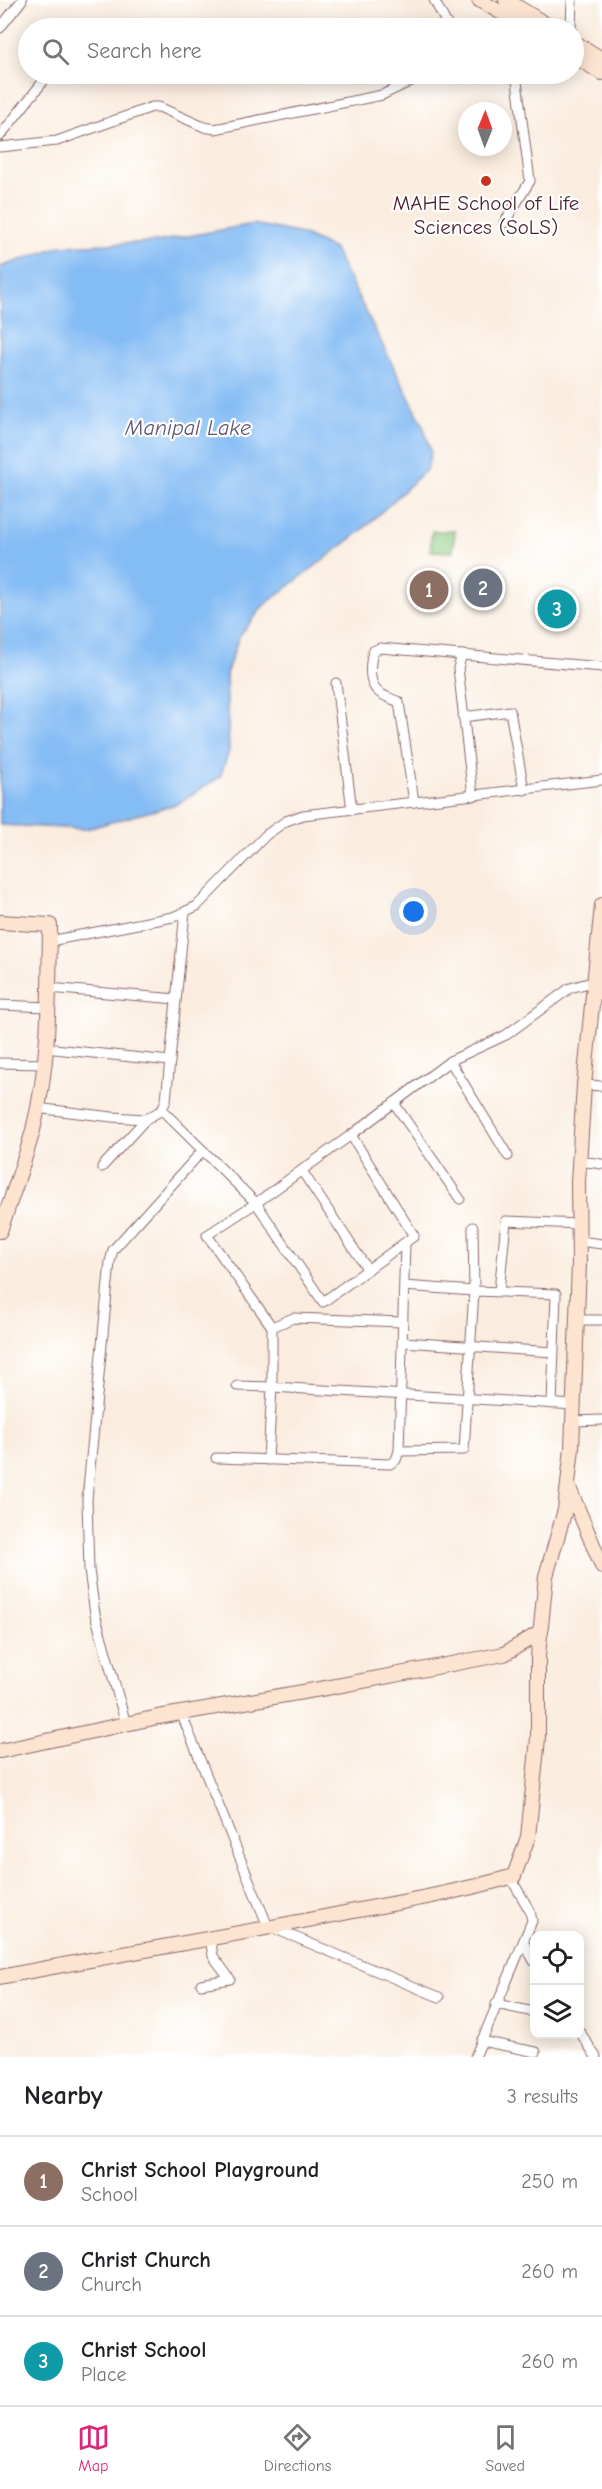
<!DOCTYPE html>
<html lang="en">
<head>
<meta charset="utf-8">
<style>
	:root { --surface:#fff; --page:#f6f6f6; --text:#202124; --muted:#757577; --line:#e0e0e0; --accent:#db2777 }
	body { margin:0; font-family:"Comic Neue",sans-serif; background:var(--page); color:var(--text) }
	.controls { position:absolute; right:18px; bottom:18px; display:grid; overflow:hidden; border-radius:12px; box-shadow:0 3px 15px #0003 }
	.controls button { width:54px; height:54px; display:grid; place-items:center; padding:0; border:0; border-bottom:2px solid var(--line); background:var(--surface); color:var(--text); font:30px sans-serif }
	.compass { position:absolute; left:458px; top:102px; width:54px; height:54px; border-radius:50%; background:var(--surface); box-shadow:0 3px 15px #0003; rotate:1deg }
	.you { position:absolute; left:414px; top:912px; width:21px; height:21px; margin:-15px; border:4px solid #fff; border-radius:50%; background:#1a73e8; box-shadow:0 0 0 9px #1a73e833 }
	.badge { display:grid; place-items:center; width:39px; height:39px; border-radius:50%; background:var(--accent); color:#fff; font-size:20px; font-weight:700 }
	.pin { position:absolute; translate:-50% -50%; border:3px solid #fff; box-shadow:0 2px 6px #0006 }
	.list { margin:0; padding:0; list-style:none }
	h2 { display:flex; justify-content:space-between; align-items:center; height:78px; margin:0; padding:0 24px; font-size:26px }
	h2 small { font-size:20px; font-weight:400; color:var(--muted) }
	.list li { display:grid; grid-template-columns:39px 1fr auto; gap:18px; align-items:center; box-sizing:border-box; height:90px; padding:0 24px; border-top:2px solid var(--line) }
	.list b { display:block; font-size:22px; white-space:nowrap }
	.list p { margin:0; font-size:20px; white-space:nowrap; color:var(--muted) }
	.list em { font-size:20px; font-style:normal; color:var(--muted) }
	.icon { flex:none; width:33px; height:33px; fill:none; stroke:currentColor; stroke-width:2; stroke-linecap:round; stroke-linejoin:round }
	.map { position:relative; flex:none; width:602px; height:2057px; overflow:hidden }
	.search { position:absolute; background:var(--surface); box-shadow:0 3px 15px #0003; left:18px; right:18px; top:18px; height:66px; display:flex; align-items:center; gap:15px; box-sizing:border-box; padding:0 21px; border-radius:33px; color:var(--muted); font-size:22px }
	.sheet { height:348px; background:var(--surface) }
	nav { display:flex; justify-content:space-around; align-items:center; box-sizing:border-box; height:84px; border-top:2px solid var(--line); background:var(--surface); font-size:16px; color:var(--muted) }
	nav a { display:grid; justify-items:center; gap:3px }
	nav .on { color:var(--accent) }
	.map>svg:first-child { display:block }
</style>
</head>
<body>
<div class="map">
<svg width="602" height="2057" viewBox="0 0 602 2057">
	<rect width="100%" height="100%" fill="#fff"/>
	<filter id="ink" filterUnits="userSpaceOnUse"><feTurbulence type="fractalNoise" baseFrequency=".0167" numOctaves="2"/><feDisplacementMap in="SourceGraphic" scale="12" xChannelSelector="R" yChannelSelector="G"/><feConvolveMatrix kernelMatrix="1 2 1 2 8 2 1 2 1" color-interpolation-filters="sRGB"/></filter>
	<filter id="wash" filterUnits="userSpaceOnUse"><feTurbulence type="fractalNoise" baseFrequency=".008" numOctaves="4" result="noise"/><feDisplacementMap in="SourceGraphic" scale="24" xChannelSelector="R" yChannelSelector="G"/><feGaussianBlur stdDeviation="1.35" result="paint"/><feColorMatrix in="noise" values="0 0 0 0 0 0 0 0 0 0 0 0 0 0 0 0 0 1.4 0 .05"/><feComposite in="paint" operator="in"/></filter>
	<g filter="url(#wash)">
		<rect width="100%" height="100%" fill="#faeddf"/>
		<path fill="#8dcb81" stroke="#6c7556" stroke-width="1.5" d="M 432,531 L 455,531 L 453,552 L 430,551 Z"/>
		<path fill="#84bcf4" stroke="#676e90" stroke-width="1.5" d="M 253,224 L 302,234 L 334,249 L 423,425 L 431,452 L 427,469 L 361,531 L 263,606 L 239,637 L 226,674 L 229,751 L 220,777 L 177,804 L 86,829 L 0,825 L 0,267 L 61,246 L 156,242 Z"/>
	</g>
	<g filter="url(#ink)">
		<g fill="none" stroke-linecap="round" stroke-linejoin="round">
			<defs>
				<g id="street">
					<path d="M 434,0 L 449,28"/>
					<path d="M 0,28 L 22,0"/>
					<path d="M 500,28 L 511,12"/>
					<path d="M 571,28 L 572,0"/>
					<path d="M 0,136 L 49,74"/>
					<path d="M 0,147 L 57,141 L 152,107 L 159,107 L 204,127 L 215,129 L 382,95 L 426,74"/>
					<path d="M 504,223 L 530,181 L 516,74"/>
					<path d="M 462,655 L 458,668 L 473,796"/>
					<path d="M 336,683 L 352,810"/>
					<path d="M 463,717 L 510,711 L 524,790"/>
					<path d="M 414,802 L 399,702 C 393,699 385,697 380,693 C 367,684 370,664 373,651 L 380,648 L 602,667"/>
					<path d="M 50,941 L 173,917 L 197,906 L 266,835 L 286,821 L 303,815 L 602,780"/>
					<path d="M 49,988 L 176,999"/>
					<path d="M 0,1005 L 49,1007"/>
					<path d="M 45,1048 L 170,1061"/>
					<path d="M 450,1061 L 508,1156"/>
					<path d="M 0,1063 L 44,1064"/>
					<path d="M 584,1085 L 602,1086"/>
					<path d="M 394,1103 L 460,1199"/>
					<path d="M 36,1108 L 112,1117 L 146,1119 L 162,1110 L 166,1100 L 185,912"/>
					<path d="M 162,1110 L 256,1203 L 207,1235 L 272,1327 L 272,1387 L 575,1405"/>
					<path d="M 351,1135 L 256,1203 L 323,1302 L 414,1236 L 351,1135 L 450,1061 L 506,1035 L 570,988 L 596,981"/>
					<path d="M 580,1161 L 602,1164"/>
					<path d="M 102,1167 L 146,1119"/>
					<path d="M 302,1171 L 368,1270"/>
					<path d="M 579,1241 L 602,1244"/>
					<path d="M 405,1243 L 399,1451 L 464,1450 L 474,1291 L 556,1294 L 552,1404"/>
					<path d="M 404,1286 L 474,1291 L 473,1227"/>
					<path d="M 499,1292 L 506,1221 L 579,1224"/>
					<path d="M 578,1320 L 602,1320"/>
					<path d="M 272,1327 L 293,1318 L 403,1322"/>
					<path d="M 403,1342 L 553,1352"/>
					<path d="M 237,1386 L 272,1387 L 268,1460"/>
					<path d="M 574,1421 L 602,1420"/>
					<path d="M 216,1458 L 390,1464 L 396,1460 L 399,1451"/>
					<path d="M 181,1713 L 269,1929"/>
					<path d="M 126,1724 L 95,1614 L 89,1570 L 87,1499 L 110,1262 L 113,1250 L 203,1150"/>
					<path d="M 273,1928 L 439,1997"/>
					<path d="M 524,1943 L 534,1961"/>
					<path d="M 201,1984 L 230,1979 L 213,1956 L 210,1938"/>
					<path d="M 496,2004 L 534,2012"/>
					<path d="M 580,2032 L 596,2057"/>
					<path d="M 481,2041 L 536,2052"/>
					<path d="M 475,2057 L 532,1921 L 530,1911 L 510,1877"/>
				</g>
				<g id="secondary">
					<path d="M 479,0 L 528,28"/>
					<path d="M 506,0 L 552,28"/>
					<path d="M 574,42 L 602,59"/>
					<path d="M 574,56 L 602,73"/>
					<path d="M 0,922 L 50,925 C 49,993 50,1064 33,1130 C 24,1164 11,1198 0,1231"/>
					<path d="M 569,1488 L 602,1566"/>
					<path d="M 0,1751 L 158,1717 L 326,1688 L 504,1654 L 541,1632"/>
					<path d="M 0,1977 C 118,1954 236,1935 354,1911 C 408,1901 462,1891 514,1876 L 528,1837 L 538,1738 L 538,1656 L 546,1576 L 565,1510 L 572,1448 L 579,1264 L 578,1182 L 584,1085 L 602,905"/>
				</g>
			</defs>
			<use href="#street" stroke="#88676a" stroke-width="11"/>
			<use href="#secondary" stroke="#88676a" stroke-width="16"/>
			<use href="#street" stroke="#fff" stroke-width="9"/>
			<use href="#secondary" stroke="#fde4d0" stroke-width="14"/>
		</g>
	</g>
	<circle fill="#c8321e" stroke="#fff" stroke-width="2" cx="486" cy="181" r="6"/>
	<g text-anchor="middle" stroke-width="4.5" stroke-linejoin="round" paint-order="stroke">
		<g font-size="21" fill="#4a1f2b" stroke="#fff">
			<text x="486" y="210">MAHE School of Life<tspan x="486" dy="24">Sciences (SoLS)</tspan></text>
		</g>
		<g font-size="22" font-style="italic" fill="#5e5671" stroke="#fff">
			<text x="188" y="435">Manipal Lake</text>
		</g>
	</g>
</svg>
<div class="controls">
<button><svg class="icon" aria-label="locate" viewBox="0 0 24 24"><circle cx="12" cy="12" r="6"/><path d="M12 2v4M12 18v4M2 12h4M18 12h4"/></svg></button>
<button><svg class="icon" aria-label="layers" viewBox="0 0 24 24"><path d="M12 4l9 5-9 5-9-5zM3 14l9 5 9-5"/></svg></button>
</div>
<svg class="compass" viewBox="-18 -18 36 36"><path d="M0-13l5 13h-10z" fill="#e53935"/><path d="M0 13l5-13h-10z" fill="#757577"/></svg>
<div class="you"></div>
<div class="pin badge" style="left:429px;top:590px;background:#8d6e63">1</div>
<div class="pin badge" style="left:483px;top:588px;background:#6b7280">2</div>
<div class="pin badge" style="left:557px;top:609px;background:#0f9aa8">3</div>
<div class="search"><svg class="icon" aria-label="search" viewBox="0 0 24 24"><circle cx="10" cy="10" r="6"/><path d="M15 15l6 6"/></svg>Search here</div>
</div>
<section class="sheet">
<h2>Nearby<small>3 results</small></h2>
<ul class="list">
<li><span class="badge" style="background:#8d6e63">1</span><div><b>Christ School Playground</b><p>School</p></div><em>250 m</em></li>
<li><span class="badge" style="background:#6b7280">2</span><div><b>Christ Church</b><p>Church</p></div><em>260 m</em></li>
<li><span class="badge" style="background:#0f9aa8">3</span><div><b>Christ School</b><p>Place</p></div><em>260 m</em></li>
</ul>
</section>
<nav>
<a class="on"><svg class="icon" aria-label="map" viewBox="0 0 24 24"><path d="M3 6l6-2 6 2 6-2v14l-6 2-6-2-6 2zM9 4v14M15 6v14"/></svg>Map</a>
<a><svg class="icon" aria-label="directions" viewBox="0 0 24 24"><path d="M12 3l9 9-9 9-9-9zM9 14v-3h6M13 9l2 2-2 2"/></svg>Directions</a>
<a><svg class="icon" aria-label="saved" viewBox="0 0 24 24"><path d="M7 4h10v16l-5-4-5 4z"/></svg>Saved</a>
</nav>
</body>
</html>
